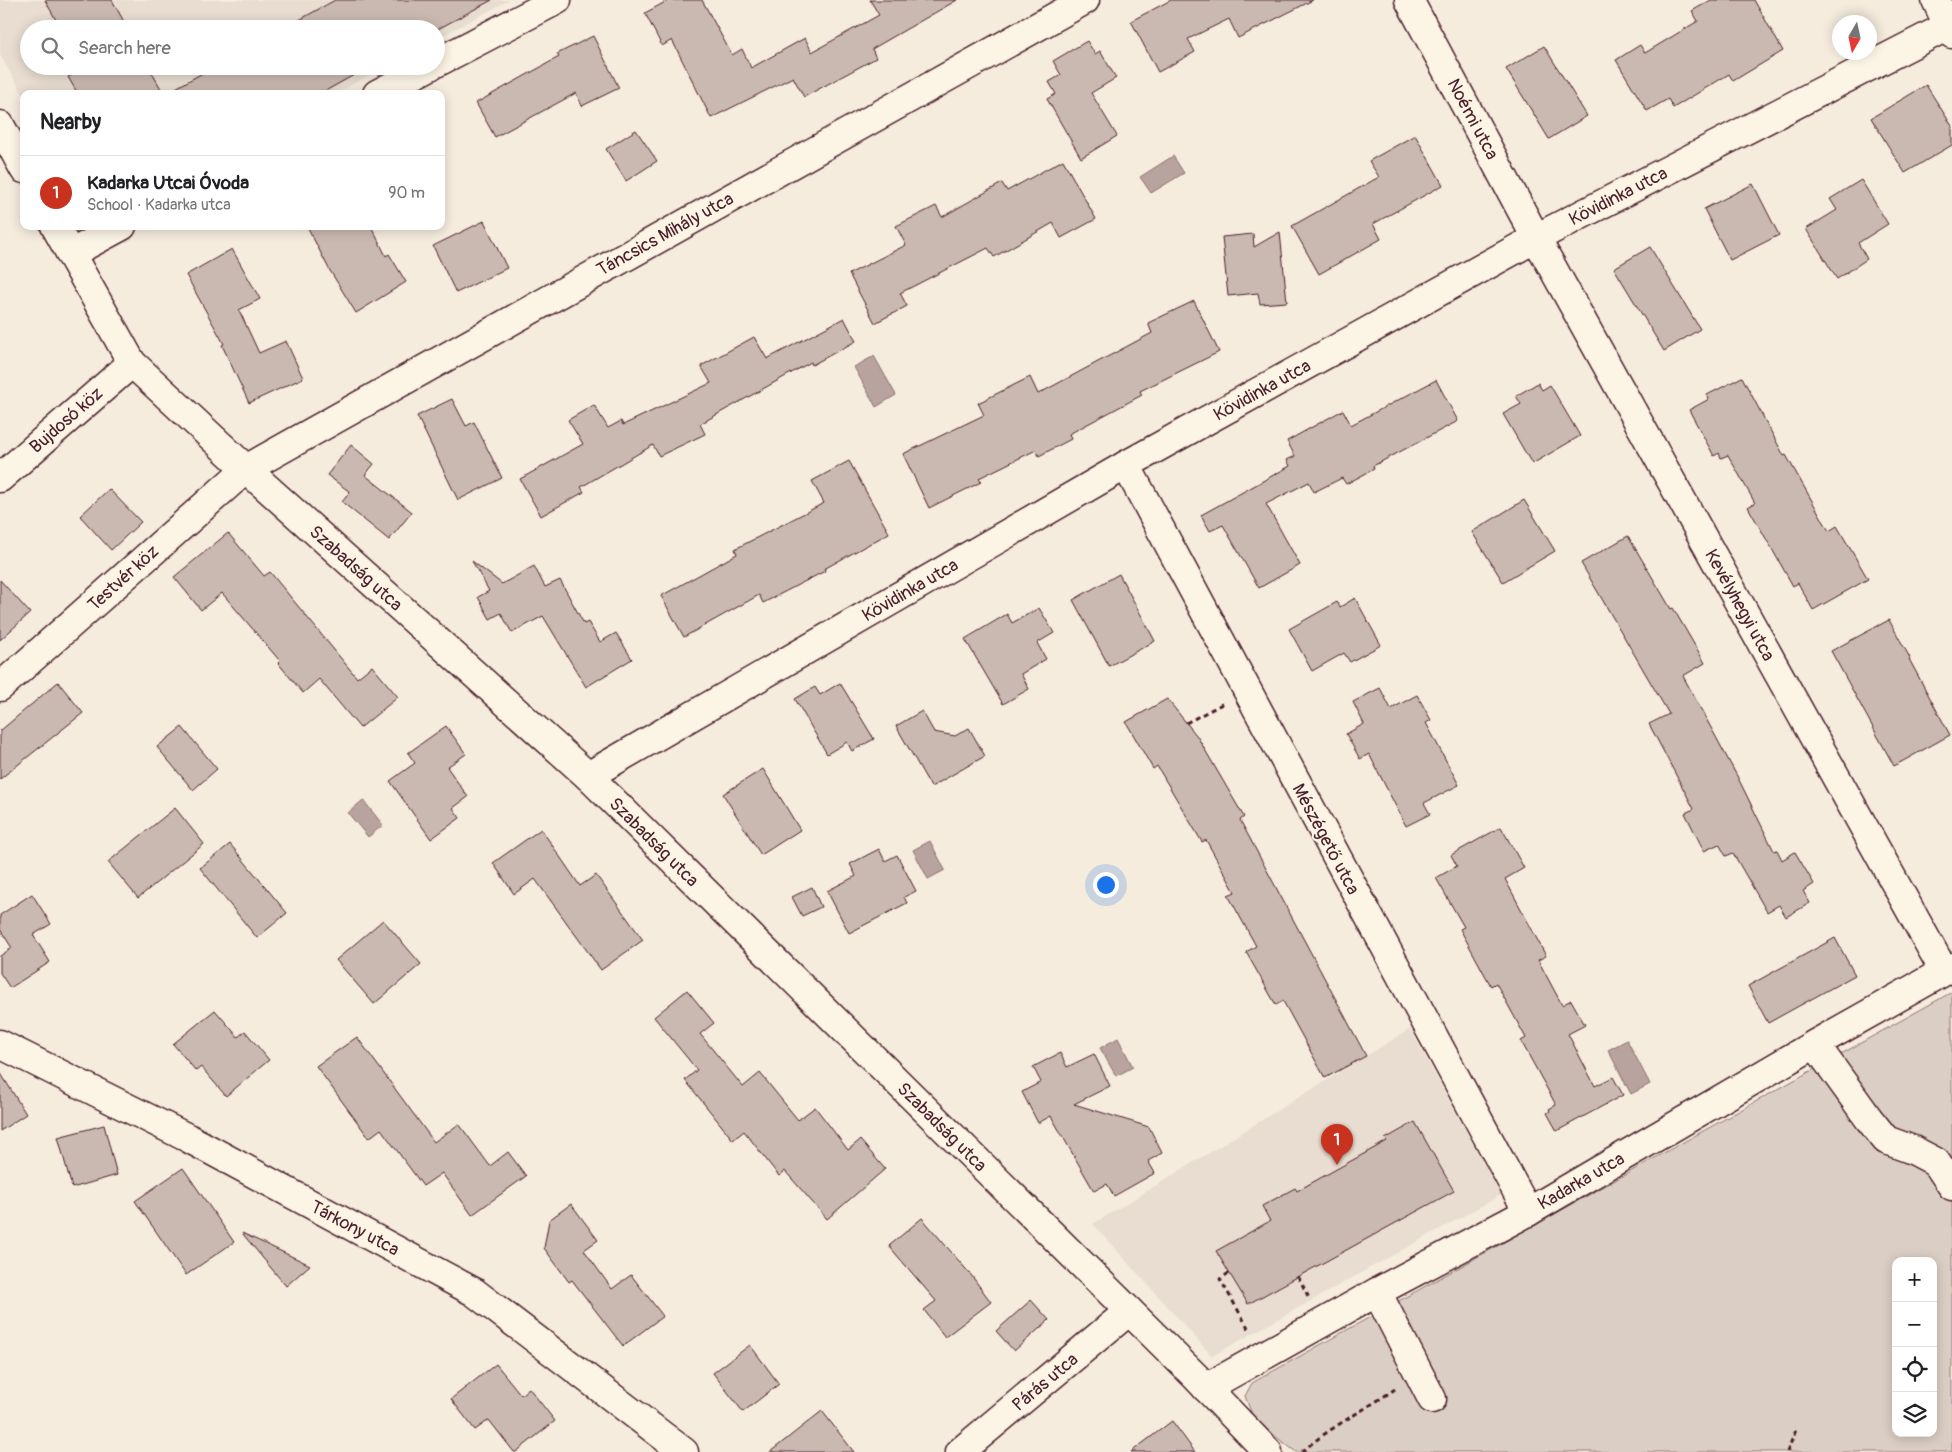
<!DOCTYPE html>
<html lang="en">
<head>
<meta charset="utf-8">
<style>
	:root { --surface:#fff; --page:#f2f2f2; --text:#202124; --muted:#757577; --line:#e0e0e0; --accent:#c8321e }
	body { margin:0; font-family:Pangolin,sans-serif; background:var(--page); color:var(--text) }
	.controls { position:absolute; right:15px; bottom:15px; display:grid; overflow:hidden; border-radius:10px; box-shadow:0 2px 12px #0003 }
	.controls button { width:45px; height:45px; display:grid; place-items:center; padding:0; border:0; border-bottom:1px solid var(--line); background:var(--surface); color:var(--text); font:25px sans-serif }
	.compass { position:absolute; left:1832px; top:15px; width:45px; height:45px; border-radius:50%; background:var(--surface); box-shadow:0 2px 12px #0003; rotate:189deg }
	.you { position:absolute; left:1105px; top:884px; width:18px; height:18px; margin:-12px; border:4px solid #fff; border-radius:50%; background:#1a73e8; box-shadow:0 0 0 8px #1a73e833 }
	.badge { display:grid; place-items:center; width:32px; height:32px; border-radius:50%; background:var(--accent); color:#fff; font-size:16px; font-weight:700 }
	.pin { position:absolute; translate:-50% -41px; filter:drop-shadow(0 1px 2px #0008) }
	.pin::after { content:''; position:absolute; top:26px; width:18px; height:15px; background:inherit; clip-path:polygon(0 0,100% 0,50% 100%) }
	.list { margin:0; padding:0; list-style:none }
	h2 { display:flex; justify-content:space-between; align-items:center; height:65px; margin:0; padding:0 20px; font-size:21px }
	h2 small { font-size:16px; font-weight:400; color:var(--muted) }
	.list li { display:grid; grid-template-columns:32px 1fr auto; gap:15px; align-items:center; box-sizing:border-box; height:75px; padding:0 20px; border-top:1px solid var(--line) }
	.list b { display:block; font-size:19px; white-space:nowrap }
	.list p { margin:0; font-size:16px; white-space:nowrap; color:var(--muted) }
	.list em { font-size:16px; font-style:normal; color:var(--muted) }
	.icon { flex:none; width:28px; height:28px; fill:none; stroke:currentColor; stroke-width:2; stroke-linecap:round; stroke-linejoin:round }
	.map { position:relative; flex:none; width:1952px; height:1452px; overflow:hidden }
	.search { position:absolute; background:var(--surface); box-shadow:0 2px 12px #0003; left:20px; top:20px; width:425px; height:55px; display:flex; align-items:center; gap:12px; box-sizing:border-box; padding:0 18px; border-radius:28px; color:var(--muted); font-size:19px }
	.panel { position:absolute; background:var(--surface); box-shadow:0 2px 12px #0003; left:20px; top:90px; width:425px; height:140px; border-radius:10px }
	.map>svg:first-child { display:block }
</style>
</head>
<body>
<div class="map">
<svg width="1952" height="1452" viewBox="0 0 1952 1452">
	<rect width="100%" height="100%" fill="#f5ecde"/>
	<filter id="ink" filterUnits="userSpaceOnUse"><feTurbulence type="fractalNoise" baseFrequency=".02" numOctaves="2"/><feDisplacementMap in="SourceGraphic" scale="10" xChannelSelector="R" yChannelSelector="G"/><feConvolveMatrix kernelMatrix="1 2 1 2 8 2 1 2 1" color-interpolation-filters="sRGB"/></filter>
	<g filter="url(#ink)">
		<g fill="#e8ddd0">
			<path d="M 0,0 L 509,0 L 436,39 L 436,29 L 29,29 L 29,66 L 386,66 L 335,94 L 24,94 L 24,96 L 0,55 Z"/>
			<path d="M 1410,1029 L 1501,1195 L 1212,1356 L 1093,1224 Z"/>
		</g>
		<path fill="#dbcec4" stroke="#927678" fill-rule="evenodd" d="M 1952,992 L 1952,1452 L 1296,1452 L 1254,1420 L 1245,1396 L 1252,1383 ZM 1896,1261 L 1933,1261 L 1933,1433 L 1896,1433 Z"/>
		<g fill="#b8a39e" stroke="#8c6e70">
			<path d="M 1173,156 L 1184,173 L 1151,193 L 1140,177 Z"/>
			<path d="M 874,356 L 896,395 L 876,407 L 854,367 Z"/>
			<path d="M 363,800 L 383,825 L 368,837 L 348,813 Z"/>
			<path d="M 930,841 L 945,870 L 928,879 L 913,850 Z"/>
			<path d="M 1118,1038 L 1133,1067 L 1116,1076 L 1100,1048 Z"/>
			<path d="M 1627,1040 L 1650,1084 L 1631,1094 L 1608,1050 Z"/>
		</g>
		<g fill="#cab9b1" stroke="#4a1f2b">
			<path d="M 45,0 L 112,0 L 128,29 L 61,29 Z"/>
			<path d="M 335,0 L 492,0 L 436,30 L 436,29 L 283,29 Z"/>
			<path d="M 669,0 L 702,0 L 732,55 L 742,49 L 751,68 L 805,38 L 812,52 L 879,15 L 870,0 L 957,0 L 872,49 L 876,58 L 804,97 L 793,77 L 711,118 L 672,40 L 662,46 L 645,13 Z"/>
			<path d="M 1171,0 L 1313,0 L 1238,38 L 1229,19 L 1188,39 L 1195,52 L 1158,72 L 1131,21 Z"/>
			<path d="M 1711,0 L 1754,0 L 1783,51 L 1733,81 L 1729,74 L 1673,108 L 1668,99 L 1647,111 L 1616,60 L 1640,45 L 1645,53 L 1698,21 L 1692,11 Z"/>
			<path d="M 593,36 L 619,88 L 582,106 L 576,93 L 495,137 L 476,103 L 559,57 L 557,54 Z"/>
			<path d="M 1087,41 L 1095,54 L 1100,51 L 1116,78 L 1091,93 L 1117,136 L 1081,158 L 1047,99 L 1056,94 L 1049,82 L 1061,75 L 1053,61 Z"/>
			<path d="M 1544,46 L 1587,116 L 1549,139 L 1506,69 Z"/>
			<path d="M 82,66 L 148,66 L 164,94 L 78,94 L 68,77 L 83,69 Z"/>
			<path d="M 215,66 L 370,66 L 320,94 L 165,94 Z"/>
			<path d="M 1926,85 L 1952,126 L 1952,145 L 1905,173 L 1871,118 Z"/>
			<path d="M 636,130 L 657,161 L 626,181 L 606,149 Z"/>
			<path d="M 1415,135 L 1443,185 L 1373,224 L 1381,239 L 1319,274 L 1292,226 L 1379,177 L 1369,161 Z"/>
			<path d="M 1063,160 L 1096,219 L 1061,238 L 1053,223 L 994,257 L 988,248 L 900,293 L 907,306 L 875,323 L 849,274 L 906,245 L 896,226 L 936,206 L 942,217 L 1002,183 L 1007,191 Z"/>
			<path d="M 1861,180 L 1888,224 L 1858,243 L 1867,259 L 1837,279 L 1806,229 L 1837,210 L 1830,199 Z"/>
			<path d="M 1753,184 L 1779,235 L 1730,260 L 1704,209 Z"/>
			<path d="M 484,221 L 507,268 L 456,293 L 433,246 Z"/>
			<path d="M 307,226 L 371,226 L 386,256 L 389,254 L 406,282 L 356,313 L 329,269 Z"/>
			<path d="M 1280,232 L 1287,302 L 1260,304 L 1258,293 L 1228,296 L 1222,237 L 1253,234 L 1254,247 Z"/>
			<path d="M 1650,247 L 1700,329 L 1664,351 L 1614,268 Z"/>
			<path d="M 232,249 L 260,299 L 239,310 L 259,353 L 286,341 L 303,378 L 249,403 L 222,345 L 224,344 L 186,275 Z"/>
			<path d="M 1194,301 L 1219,352 L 1140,391 L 1142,395 L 1069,434 L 1071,439 L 1039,456 L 1036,450 L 979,478 L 981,482 L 929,508 L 903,454 L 984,415 L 978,403 L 1030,377 L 1038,394 L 1152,333 L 1148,323 Z"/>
			<path d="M 844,318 L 856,341 L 812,365 L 811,362 L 700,424 L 705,434 L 659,456 L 653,445 L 581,487 L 584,492 L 541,516 L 520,479 L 583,444 L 568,420 L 594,405 L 608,428 L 621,421 L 623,425 L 711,383 L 701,366 L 754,337 L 767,359 Z"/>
			<path d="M 1742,377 L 1784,456 L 1786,455 L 1829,531 L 1837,526 L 1868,579 L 1813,610 L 1798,583 L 1793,586 L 1748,507 L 1755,503 L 1728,455 L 1721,458 L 1719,453 L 1714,456 L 1689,410 L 1709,399 L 1707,395 Z"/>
			<path d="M 1436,380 L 1458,421 L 1373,466 L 1374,469 L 1346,484 L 1342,478 L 1314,492 L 1309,482 L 1266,504 L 1300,565 L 1259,588 L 1223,525 L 1210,531 L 1201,515 L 1290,466 L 1287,460 L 1295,456 L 1287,441 L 1343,410 L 1351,425 Z"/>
			<path d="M 1538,383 L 1542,390 L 1550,385 L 1580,436 L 1532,464 L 1503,414 L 1521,404 L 1516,396 Z"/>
			<path d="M 452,399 L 466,426 L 474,422 L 502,478 L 458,500 L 417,416 Z"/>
			<path d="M 351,445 L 374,464 L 365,475 L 412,512 L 389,540 L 342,502 L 350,492 L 327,475 Z"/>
			<path d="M 849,461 L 889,533 L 824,569 L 825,571 L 763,603 L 759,595 L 684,637 L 661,596 L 737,554 L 735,549 L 824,503 L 812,481 Z"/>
			<path d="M 109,489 L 141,522 L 111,550 L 80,516 Z"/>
			<path d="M 1524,500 L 1555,551 L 1503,582 L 1472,532 Z"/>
			<path d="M 228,533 L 264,576 L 270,572 L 357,678 L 372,666 L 398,697 L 360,728 L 319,679 L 303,693 L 278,663 L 280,661 L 222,593 L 201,610 L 174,577 Z"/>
			<path d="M 1628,536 L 1671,609 L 1673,608 L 1705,663 L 1683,676 L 1737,776 L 1774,851 L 1777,850 L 1782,860 L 1795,852 L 1814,884 L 1803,891 L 1810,903 L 1786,917 L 1779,905 L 1767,912 L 1733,853 L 1726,856 L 1719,844 L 1704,851 L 1685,813 L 1694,809 L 1649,724 L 1669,714 L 1581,563 Z"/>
			<path d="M 472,561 L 502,584 L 534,566 L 545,587 L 560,580 L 584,624 L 588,622 L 600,642 L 616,633 L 632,659 L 586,687 L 543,616 L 512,633 L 501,613 L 490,619 L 478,597 L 489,591 Z"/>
			<path d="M 1119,574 L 1155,641 L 1109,666 L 1073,600 Z"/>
			<path d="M 0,580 L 30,613 L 0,640 Z"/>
			<path d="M 1355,598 L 1381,645 L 1350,662 L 1344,653 L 1312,671 L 1289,629 L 1337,602 L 1340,607 Z"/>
			<path d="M 1039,608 L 1054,633 L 1037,643 L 1046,659 L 1021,674 L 1029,689 L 1003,704 L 965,639 L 1007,614 L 1012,623 Z"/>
			<path d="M 1889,620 L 1910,658 L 1909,659 L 1950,735 L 1894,766 L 1831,651 Z"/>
			<path d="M 58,682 L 83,713 L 0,779 L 0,731 Z"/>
			<path d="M 840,683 L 874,739 L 852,751 L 847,742 L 827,754 L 795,699 L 815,687 L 820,695 Z"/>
			<path d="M 1380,688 L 1391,709 L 1417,695 L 1431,720 L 1426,723 L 1459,785 L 1424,803 L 1430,814 L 1406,826 L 1369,754 L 1360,759 L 1346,734 L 1364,724 L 1353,702 Z"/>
			<path d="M 1167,699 L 1197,736 L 1244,817 L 1240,820 L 1366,1056 L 1325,1078 L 1283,1001 L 1276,1005 L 1246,952 L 1256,946 L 1228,895 L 1235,892 L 1206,840 L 1202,842 L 1157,766 L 1153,769 L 1126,722 Z"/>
			<path d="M 922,711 L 934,732 L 955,736 L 969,728 L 985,756 L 931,787 L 896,726 Z"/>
			<path d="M 446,726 L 466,754 L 447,767 L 468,797 L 453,808 L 460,818 L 431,839 L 390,781 L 415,763 L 408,753 Z"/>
			<path d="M 182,727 L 217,769 L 193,790 L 157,747 Z"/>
			<path d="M 763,769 L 800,830 L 761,855 L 723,794 Z"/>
			<path d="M 175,808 L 204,844 L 138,898 L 108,862 Z"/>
			<path d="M 1501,827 L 1524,868 L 1505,879 L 1546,956 L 1538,960 L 1562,1005 L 1571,1000 L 1585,1025 L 1568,1034 L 1595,1086 L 1613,1077 L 1623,1095 L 1557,1131 L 1547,1113 L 1550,1111 L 1549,1109 L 1556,1105 L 1521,1041 L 1526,1038 L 1496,983 L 1491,986 L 1460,929 L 1464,927 L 1436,878 L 1457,866 L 1451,855 Z"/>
			<path d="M 541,829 L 580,886 L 596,875 L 643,940 L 601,970 L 535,879 L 514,894 L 493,863 Z"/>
			<path d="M 230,844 L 287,913 L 257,938 L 200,868 Z"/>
			<path d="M 879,849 L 885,861 L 897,855 L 916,891 L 904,897 L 907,903 L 849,933 L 827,891 L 856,876 L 850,864 Z"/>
			<path d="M 812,887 L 821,907 L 802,916 L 792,897 Z"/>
			<path d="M 32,894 L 51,924 L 33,935 L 50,962 L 10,988 L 0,973 L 0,956 L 12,948 L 0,929 L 0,915 Z"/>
			<path d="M 383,920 L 421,964 L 374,1004 L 336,960 Z"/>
			<path d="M 1835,938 L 1855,975 L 1768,1023 L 1748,986 Z"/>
			<path d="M 687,990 L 714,1023 L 700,1034 L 743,1087 L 760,1073 L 798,1120 L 815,1107 L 848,1150 L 860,1140 L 885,1169 L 827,1219 L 785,1171 L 779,1176 L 744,1131 L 733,1140 L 685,1080 L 697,1070 L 654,1017 Z"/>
			<path d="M 215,1010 L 238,1037 L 245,1031 L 269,1060 L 226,1096 L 201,1067 L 196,1071 L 173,1044 Z"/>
			<path d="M 357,1037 L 434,1142 L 459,1124 L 490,1166 L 508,1152 L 526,1176 L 472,1215 L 442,1173 L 423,1186 L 381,1129 L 369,1138 L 316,1066 Z"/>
			<path d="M 1060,1053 L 1067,1067 L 1094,1054 L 1110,1086 L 1074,1104 L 1149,1127 L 1162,1153 L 1148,1161 L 1155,1173 L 1114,1196 L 1107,1184 L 1094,1191 L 1051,1116 L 1038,1123 L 1022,1092 L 1041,1082 L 1033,1067 Z"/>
			<path d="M 0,1072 L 26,1114 L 0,1131 Z"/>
			<path d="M 1415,1122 L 1454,1191 L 1248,1304 L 1216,1251 L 1270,1221 L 1262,1206 L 1295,1188 L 1297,1191 L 1387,1141 L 1385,1139 Z"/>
			<path d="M 104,1125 L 117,1175 L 72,1188 L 58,1137 Z"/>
			<path d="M 183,1168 L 234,1242 L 186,1275 L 135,1201 Z"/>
			<path d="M 571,1204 L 598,1240 L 584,1250 L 612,1289 L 631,1275 L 663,1316 L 623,1346 L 572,1280 L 569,1282 L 544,1248 L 549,1220 Z"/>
			<path d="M 922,1218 L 971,1275 L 991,1302 L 945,1337 L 924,1310 L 936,1301 L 889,1246 Z"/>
			<path d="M 242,1233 L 310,1265 L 286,1286 Z"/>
			<path d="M 1031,1300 L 1049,1320 L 1014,1351 L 996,1331 Z"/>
			<path d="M 750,1345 L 779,1384 L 743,1412 L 713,1373 Z"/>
			<path d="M 496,1364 L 521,1395 L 529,1388 L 555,1421 L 516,1452 L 514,1452 L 489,1420 L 475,1430 L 451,1399 Z"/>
			<path d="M 822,1411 L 854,1452 L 770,1452 Z"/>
			<path d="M 1172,1421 L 1195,1452 L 1131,1452 Z"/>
		</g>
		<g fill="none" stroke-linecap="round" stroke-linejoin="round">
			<defs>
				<g id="minor">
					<path d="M 1409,0 L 1536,238 L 1944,971"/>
					<path d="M 1936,0 L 1952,34"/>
					<path d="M 436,63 L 557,0"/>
					<path d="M 377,94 L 430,66"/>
					<path d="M 0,125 L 24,169"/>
					<path d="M 55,226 L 132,363 L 246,469 L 588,776 L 1195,1376 L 1268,1452"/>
					<path d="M 70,254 L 122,226"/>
					<path d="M 1126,465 L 1528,1212"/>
					<path d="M 0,478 L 132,363"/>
					<path d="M 0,687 L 246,469 L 1085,0"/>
					<path d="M 588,776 L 1126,465 L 1536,238 L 1948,26"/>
					<path d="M 0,1044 L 188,1138 L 474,1292 L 684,1452"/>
					<path d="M 1815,1044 L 1869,1119 L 1886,1140 L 1913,1150 L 1936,1162 L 1952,1186"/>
					<path d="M 1377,1292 L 1432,1399"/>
					<path d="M 1206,1388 L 1377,1292 L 1528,1212 L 1815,1044 L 1952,967"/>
					<path d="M 960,1452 L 1129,1311"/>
				</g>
			</defs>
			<use href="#minor" stroke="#4a1f2b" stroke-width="31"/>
			<g stroke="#4a1f2b" stroke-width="3" stroke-dasharray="5 4" stroke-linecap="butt">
				<path d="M 1186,723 L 1224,703"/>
				<path d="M 1229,1273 L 1220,1279 L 1250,1331"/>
				<path d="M 1298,1276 L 1309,1298"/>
				<path d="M 1304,1452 L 1303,1451 C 1331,1426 1365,1410 1395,1389"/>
				<path d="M 1787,1452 L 1796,1430"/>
			</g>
			<use href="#minor" stroke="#fcf5e5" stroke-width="28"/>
		</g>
	</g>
	<g text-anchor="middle" stroke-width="4" stroke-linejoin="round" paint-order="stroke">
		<g font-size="18" fill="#4a1f2b" stroke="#fcf5e5">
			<text transform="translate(1473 119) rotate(62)" y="6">Noémi utca</text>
			<text transform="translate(1618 196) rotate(-27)" y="6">Kövidinka utca</text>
			<text transform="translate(665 234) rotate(-29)" y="6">Táncsics Mihály utca</text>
			<text transform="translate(1262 390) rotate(-29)" y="6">Kövidinka utca</text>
			<text transform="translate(66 420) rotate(-41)" y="6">Bujdosó köz</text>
			<text transform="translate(356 568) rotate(42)" y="6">Szabadság utca</text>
			<text transform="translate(123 578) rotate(-42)" y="6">Testvér köz</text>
			<text transform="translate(910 590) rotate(-30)" y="6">Kövidinka utca</text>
			<text transform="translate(1740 605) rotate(61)" y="6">Kevélyhegyi utca</text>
			<text transform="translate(1326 839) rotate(62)" y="6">Mészégető utca</text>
			<text transform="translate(654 842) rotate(45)" y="6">Szabadság utca</text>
			<text transform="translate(942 1127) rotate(45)" y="6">Szabadság utca</text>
			<text transform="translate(1581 1181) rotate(-30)" y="6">Kadarka utca</text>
			<text transform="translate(355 1228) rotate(28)" y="6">Tárkony utca</text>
			<text transform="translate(1045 1382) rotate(-40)" y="6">Párás utca</text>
		</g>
	</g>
</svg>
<div class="controls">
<button>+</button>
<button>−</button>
<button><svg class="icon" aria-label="locate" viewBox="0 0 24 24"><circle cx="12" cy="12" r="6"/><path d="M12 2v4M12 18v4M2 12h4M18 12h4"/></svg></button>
<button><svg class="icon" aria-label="layers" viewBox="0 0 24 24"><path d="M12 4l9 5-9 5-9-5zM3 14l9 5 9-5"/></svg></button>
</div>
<svg class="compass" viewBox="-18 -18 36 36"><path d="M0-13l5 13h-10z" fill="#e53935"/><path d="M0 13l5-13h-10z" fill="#757577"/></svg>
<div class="you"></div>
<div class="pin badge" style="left:1337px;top:1165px">1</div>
<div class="search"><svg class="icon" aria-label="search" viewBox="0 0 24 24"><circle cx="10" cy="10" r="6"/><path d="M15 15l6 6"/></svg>Search here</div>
<section class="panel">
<h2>Nearby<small></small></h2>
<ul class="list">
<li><span class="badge">1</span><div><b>Kadarka Utcai Óvoda</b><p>School · Kadarka utca</p></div><em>90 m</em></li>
</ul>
</section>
</div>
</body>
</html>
